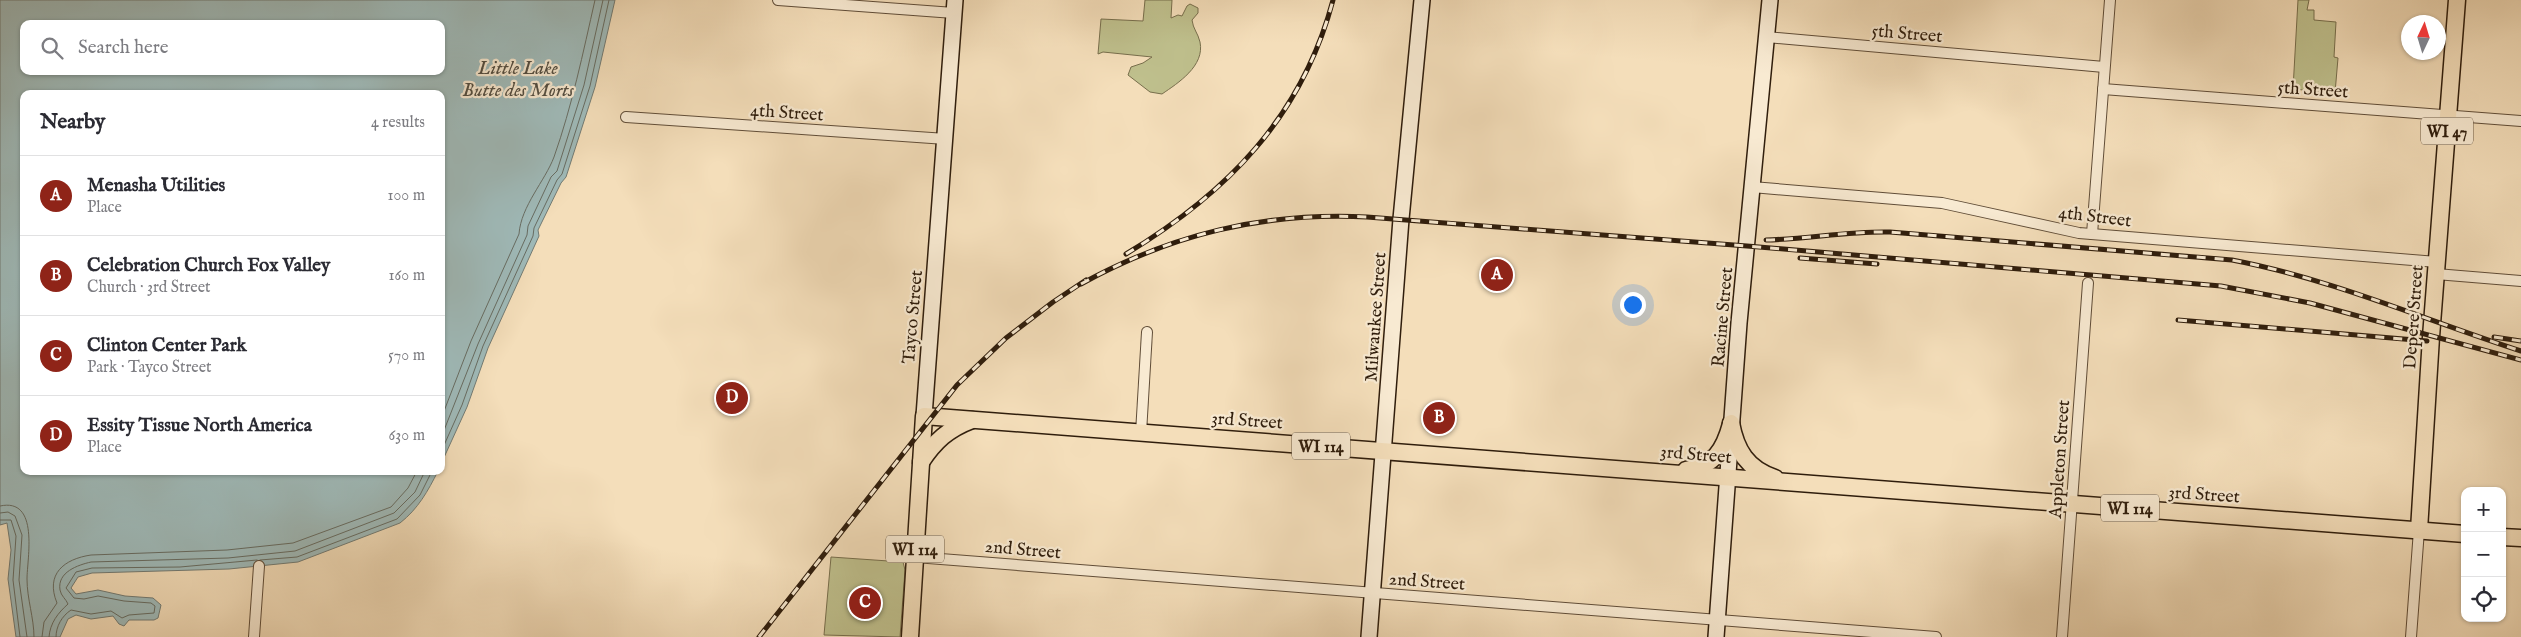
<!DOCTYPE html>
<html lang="en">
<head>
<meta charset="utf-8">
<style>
	:root { --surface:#fff; --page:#f7f7f7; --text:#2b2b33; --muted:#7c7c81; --line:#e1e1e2; --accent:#8f2418 }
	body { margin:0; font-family:"IM FELL English",serif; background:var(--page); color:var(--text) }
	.controls { position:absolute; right:15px; bottom:15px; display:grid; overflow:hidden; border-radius:10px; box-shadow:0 1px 4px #0004 }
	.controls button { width:45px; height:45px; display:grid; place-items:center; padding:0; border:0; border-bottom:1px solid var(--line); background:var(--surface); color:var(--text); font:25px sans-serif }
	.compass { position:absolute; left:2401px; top:15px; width:45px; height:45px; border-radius:50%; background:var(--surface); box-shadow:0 1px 4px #0004; rotate:4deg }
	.you { position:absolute; left:1632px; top:304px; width:18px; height:18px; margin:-12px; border:4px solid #fff; border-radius:50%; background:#1a73e8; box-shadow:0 0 0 8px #1a73e833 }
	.badge { display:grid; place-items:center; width:32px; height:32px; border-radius:50%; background:var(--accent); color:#fff; font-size:16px; font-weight:700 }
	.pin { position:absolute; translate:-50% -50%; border:2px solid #fff; box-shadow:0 1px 5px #0006 }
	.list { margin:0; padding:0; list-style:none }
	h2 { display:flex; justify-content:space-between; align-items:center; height:65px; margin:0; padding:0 20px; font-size:21px }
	h2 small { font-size:16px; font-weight:400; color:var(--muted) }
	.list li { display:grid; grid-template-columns:32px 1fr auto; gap:15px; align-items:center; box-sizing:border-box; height:80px; padding:0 20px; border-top:1px solid var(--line) }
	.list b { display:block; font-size:19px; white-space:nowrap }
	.list p { margin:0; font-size:16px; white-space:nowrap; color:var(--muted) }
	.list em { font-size:16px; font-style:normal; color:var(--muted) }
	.icon { flex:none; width:28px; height:28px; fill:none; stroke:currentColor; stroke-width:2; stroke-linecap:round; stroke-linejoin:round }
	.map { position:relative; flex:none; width:2521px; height:637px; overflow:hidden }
	.search { position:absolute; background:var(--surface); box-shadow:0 1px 4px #0004; left:20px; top:20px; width:425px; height:55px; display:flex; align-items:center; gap:12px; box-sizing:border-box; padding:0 18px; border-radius:10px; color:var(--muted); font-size:19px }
	.panel { position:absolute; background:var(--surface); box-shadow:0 1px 4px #0004; left:20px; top:90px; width:425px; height:385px; border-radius:10px }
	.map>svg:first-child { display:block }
</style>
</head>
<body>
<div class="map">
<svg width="2521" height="637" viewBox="0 0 2521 637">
	<rect width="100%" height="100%" fill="#f4deba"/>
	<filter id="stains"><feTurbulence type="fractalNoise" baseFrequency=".004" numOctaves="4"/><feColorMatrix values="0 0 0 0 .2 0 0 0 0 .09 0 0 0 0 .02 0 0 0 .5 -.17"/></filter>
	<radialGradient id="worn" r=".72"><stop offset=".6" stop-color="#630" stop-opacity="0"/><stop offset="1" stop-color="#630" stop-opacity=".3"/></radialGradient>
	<g fill="#bfc08d" stroke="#776e4c">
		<path d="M 1145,0 L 1172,0 L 1171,18 L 1178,15 L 1182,16 L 1187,6 L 1190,4 L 1198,8 L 1198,13 L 1192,20 C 1193,29 1198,33 1200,42 C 1205,66 1178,83 1162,94 L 1150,92 L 1128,75 L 1131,67 L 1143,63 L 1152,57 L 1103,52 L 1098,54 L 1101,19 L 1143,21 Z"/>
		<path d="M 2298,0 L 2309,0 L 2307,10 L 2314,10 L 2314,20 L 2336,22 L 2334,57 L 2338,58 L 2335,93 L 2293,89 Z"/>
		<path d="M 831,557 L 903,562 L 905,570 L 900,637 L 824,635 Z"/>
	</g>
	<path fill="#9fbab9" stroke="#727b74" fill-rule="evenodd" d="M 0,0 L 615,0 L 595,87 L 566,177 L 561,183 L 538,230 L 539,236 L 488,348 L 467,407 L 441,464 L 441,94 L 24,94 L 24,471 L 438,471 C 428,491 418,509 400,523 L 298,562 L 229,569 L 92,573 L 78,577 L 71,588 L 76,594 L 98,590 L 125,596 L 153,598 L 161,605 L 158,618 L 154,620 L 129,620 L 124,626 L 119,624 L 113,616 L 91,619 L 76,615 L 68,619 L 60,637 L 16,637 L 8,579 L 11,550 L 7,523 L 0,525 ZM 24,24 L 441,24 L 441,71 L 24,71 Z"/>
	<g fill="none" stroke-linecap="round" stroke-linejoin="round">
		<g stroke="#676c62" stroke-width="1">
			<path d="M 441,419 L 471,341 L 519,234 C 521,206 545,181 554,157 C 572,106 583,53 595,0"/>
			<path d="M 441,438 L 478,344 L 527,235 L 528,226 L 551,177 L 557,171 L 584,85 L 603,0"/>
			<path d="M 441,452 L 462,405 L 483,346 L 533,236 L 534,228 L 557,180 L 562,174 L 590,86 L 609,0"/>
			<path d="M 0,506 C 40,497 27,559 27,579 C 27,599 34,618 34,637"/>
			<path d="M 0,513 L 8,512 L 15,516 L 22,535 L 19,580 L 27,637"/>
			<path d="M 0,520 L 11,520 L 16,536 L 13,580 L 20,637"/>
			<path d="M 260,560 L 297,557 L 397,519 L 420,495 L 432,471"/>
			<path d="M 42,637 L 44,622 L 57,603 C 45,574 64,559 91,555 L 227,550 L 293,543 L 391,507 L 408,488 L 417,471"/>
			<path d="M 49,637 C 50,623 58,613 68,604 C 66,599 61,596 60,590 C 57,572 78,565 91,562 L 228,558 L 295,551 L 394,513 L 415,492 L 425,471"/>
			<path d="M 56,637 C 56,626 62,616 71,610 L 91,614 L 111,611 L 122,618 L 129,615 L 154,613 L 155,606 L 151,603 L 124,601 L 98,596 L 84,599 L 74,598 L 66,588 L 76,572 L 92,568 L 180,567 L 257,560"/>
		</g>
		<defs>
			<g id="street">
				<path d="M 778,0 L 954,13"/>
				<path d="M 1767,37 L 2104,67"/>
				<path d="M 2103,89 L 2521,121"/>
				<path d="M 626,117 L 946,139"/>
				<path d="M 1752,187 L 1942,203 L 2079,233 L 2437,262"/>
				<path d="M 2092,234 L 2110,0"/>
				<path d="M 2436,274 L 2521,281"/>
				<path d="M 1141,433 L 1147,332"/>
				<path d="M 915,557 L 1936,637"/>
				<path d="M 254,637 L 259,566"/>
				<path d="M 2062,637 L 2088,283"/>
				<path d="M 2411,637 L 2419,530"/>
			</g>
			<g id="secondary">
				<path d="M 924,416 L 955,0"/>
				<path d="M 1369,637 L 1401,219 L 1422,0"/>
				<path d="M 1716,637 L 1739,323 L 1770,0"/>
			</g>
			<g id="primary">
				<path d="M 1731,423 C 1736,450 1747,469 1775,478"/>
				<path d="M 921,462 C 935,441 948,429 972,420"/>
				<path d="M 1686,470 C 1714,466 1724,450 1731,424"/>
				<path d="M 2419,530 L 2431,337 L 2457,0"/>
				<path d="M 2502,537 L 2521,538"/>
				<path d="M 910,637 L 924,416 L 2465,534"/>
			</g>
		</defs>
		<use href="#street" stroke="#604d38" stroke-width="12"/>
		<use href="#secondary" stroke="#2f1d0c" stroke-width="18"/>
		<use href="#primary" stroke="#2f1d0c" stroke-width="19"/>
		<use href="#street" stroke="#f8ead2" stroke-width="10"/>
		<use href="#secondary" stroke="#f8ead2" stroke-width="15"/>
		<use href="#primary" stroke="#f4deba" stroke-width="16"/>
		<defs>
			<g id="rail">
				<path d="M 1766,240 C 1808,239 1849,231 1890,232 L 2232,260 C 2332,279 2425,320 2521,351"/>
				<path d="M 1126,254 C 1227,193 1302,117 1333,0"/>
				<path d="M 1800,258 L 1877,264"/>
				<path d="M 1081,284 C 1172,234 1263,212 1367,217 L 1747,246 L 2221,286 L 2310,303 L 2521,360"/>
				<path d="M 2178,320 L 2427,341"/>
				<path d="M 2494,337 L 2521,341"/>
				<path d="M 759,637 L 957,385 L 1006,338 L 1053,302 L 1086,280"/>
			</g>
		</defs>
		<use href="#rail" stroke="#2f1d0c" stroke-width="5"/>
		<use href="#rail" stroke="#f8ead2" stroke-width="3" stroke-dasharray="9" stroke-linecap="butt"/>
	</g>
	<g text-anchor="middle" stroke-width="4.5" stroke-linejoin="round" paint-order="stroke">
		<g fill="#f8ead2" stroke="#6b5a47" stroke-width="1">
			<rect x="2421" y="117.5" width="52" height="27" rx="4"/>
			<rect x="1292" y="432.5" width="58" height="27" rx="4"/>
			<rect x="2101" y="494.5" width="58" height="27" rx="4"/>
			<rect x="886" y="535.5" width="58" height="27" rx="4"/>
		</g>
		<g font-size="16" font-weight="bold" fill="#2f1d0c">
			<text x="2447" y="137">WI 47</text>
			<text x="1321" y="452">WI 114</text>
			<text x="2130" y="514">WI 114</text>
			<text x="915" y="555">WI 114</text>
		</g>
		<g font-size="18" fill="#2f1d0c" stroke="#f8ead2">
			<text transform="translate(1907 33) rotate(5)" y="6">5th Street</text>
			<text transform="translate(2313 89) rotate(4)" y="6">5th Street</text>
			<text transform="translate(787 112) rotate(4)" y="6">4th Street</text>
			<text transform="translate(2095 216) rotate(7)" y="6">4th Street</text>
			<text transform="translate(912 317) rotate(-85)" y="6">Tayco Street</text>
			<text transform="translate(1375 317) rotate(-86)" y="6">Milwaukee Street</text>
			<text transform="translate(1722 317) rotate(-85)" y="6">Racine Street</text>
			<text transform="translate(2413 317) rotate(-86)" y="6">Depere Street</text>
			<text transform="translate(1247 420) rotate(4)" y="6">3rd Street</text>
			<text transform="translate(1696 454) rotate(5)" y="6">3rd Street</text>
			<text transform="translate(2059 459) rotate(-86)" y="6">Appleton Street</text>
			<text transform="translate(2204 494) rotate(4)" y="6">3rd Street</text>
			<text transform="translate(1023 549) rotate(5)" y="6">2nd Street</text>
			<text transform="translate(1427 581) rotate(4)" y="6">2nd Street</text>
		</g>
		<g font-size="19" font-style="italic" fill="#514c40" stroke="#f8ead2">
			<text x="518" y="74">Little Lake<tspan x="518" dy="22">Butte des Morts</tspan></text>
		</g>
	</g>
	<rect width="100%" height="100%" filter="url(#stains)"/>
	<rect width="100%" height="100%" fill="url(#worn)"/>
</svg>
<div class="controls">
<button>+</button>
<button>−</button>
<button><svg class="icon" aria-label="locate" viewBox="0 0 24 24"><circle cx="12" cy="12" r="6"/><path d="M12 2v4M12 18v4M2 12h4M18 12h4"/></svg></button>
</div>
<svg class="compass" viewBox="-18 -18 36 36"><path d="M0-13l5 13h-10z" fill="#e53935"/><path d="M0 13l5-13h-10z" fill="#7c7c81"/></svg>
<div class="you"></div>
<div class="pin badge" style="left:1497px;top:275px">A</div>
<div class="pin badge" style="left:1439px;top:418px">B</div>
<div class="pin badge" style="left:865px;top:603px">C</div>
<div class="pin badge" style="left:732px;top:398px">D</div>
<div class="search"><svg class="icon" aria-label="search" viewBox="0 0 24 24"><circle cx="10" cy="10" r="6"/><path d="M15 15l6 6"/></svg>Search here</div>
<section class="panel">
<h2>Nearby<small>4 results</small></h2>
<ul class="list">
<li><span class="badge">A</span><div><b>Menasha Utilities</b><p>Place</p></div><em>100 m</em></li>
<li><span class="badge">B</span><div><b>Celebration Church Fox Valley</b><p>Church · 3rd Street</p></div><em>160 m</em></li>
<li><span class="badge">C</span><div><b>Clinton Center Park</b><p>Park · Tayco Street</p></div><em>570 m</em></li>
<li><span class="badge">D</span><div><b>Essity Tissue North America</b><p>Place</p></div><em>630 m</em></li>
</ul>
</section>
</div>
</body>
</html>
